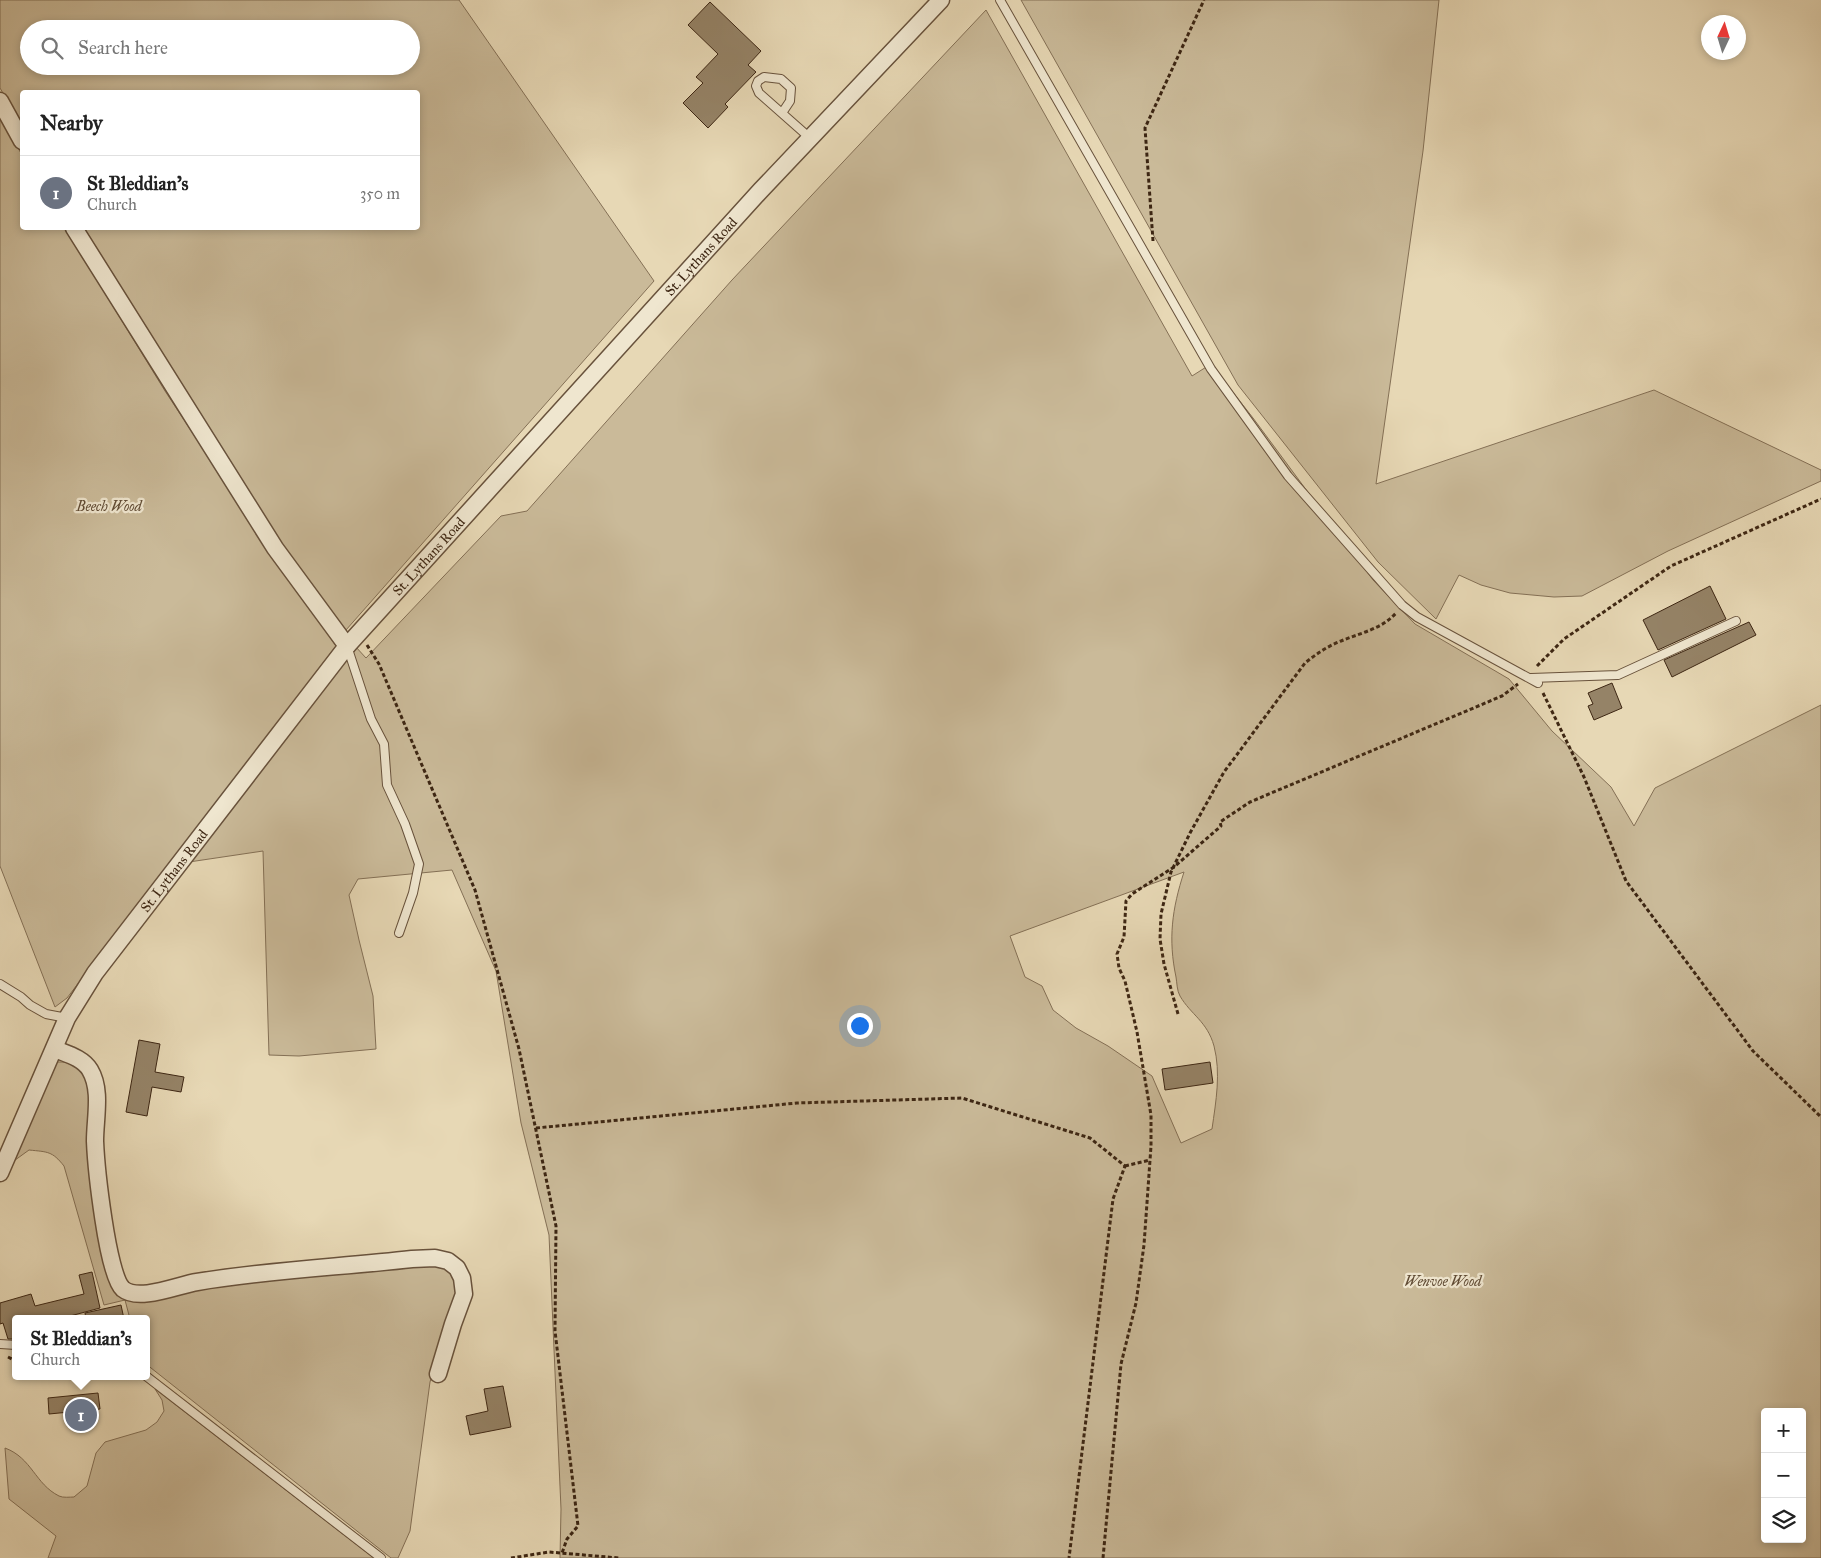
<!DOCTYPE html>
<html lang="en">
<head>
<meta charset="utf-8">
<style>
	:root { --surface:#fff; --page:#f6f6f6; --text:#222; --muted:#767676; --line:#e0e0e0; --accent:#b45309 }
	body { margin:0; font-family:"IM FELL Great Primer",serif; background:var(--page); color:var(--text) }
	.controls { position:absolute; right:15px; bottom:15px; display:grid; overflow:hidden; border-radius:5px; box-shadow:0 2px 8px #0003 }
	.controls button { width:45px; height:45px; display:grid; place-items:center; padding:0; border:0; border-bottom:1px solid var(--line); background:var(--surface); color:var(--text); font:25px sans-serif }
	.compass { position:absolute; left:1701px; top:15px; width:45px; height:45px; border-radius:50%; background:var(--surface); box-shadow:0 2px 8px #0003; rotate:4deg }
	.you { position:absolute; left:859px; top:1025px; width:18px; height:18px; margin:-12px; border:4px solid #fff; border-radius:50%; background:#1a73e8; box-shadow:0 0 0 8px #1a73e833 }
	.badge { display:grid; place-items:center; width:32px; height:32px; border-radius:50%; background:var(--accent); color:#fff; font-size:16px; font-weight:700 }
	.pin { position:absolute; translate:-50% -50%; border:2px solid #fff; box-shadow:0 1px 5px #0006 }
	.popup { position:absolute; left:12px; top:1315px; width:138px; height:65px; box-sizing:border-box; display:grid; place-content:center; border-radius:5px; background:var(--surface); filter:drop-shadow(0 1px 4px #0005); font-size:16px; white-space:nowrap; color:var(--muted) }
	.popup b { font-size:19px; color:var(--text) }
	.popup::after { content:''; position:absolute; left:50%; top:100%; margin-left:-10px; border:10px solid transparent; border-top-color:var(--surface) }
	.list { margin:0; padding:0; list-style:none }
	h2 { display:flex; justify-content:space-between; align-items:center; height:65px; margin:0; padding:0 20px; font-size:21px }
	h2 small { font-size:16px; font-weight:400; color:var(--muted) }
	.list li { display:grid; grid-template-columns:32px 1fr auto; gap:15px; align-items:center; box-sizing:border-box; height:75px; padding:0 20px; border-top:1px solid var(--line) }
	.list b { display:block; font-size:19px; white-space:nowrap }
	.list p { margin:0; font-size:16px; white-space:nowrap; color:var(--muted) }
	.list em { font-size:16px; font-style:normal; color:var(--muted) }
	.icon { flex:none; width:28px; height:28px; fill:none; stroke:currentColor; stroke-width:2; stroke-linecap:round; stroke-linejoin:round }
	.map { position:relative; flex:none; width:1821px; height:1558px; overflow:hidden }
	.search { position:absolute; background:var(--surface); box-shadow:0 2px 8px #0003; left:20px; top:20px; width:400px; height:55px; display:flex; align-items:center; gap:12px; box-sizing:border-box; padding:0 18px; border-radius:28px; color:var(--muted); font-size:19px }
	.panel { position:absolute; background:var(--surface); box-shadow:0 2px 8px #0003; left:20px; top:90px; width:400px; height:140px; border-radius:5px }
	.map>svg:first-child { display:block }
</style>
</head>
<body>
<div class="map">
<svg width="1821" height="1558" viewBox="0 0 1821 1558">
	<rect width="100%" height="100%" fill="#e7d8b5"/>
	<filter id="stains"><feTurbulence type="fractalNoise" baseFrequency=".004" numOctaves="4"/><feColorMatrix values="0 0 0 0 .2 0 0 0 0 .09 0 0 0 0 .02 0 0 0 .5 -.17"/></filter>
	<radialGradient id="worn" r=".72"><stop offset=".6" stop-color="#630" stop-opacity="0"/><stop offset="1" stop-color="#630" stop-opacity=".3"/></radialGradient>
	<g fill="#caba99" stroke="#847056" fill-rule="evenodd">
		<path d="M 0,0 L 459,0 L 654,281 L 346,630 L 304,579 L 82,228 L 418,228 L 418,92 L 22,92 L 22,126 L 0,88 ZM 29,29 L 411,29 L 411,66 L 29,66 Z"/>
		<path d="M 1021,0 L 1439,0 L 1423,151 L 1376,484 L 1654,390 L 1821,470 L 1821,481 L 1668,551 L 1582,596 L 1554,597 L 1510,593 L 1481,585 L 1459,575 L 1436,619 L 1378,562 L 1238,385 Z"/>
		<path d="M 986,10 L 1192,376 L 1211,364 L 1253,418 L 1373,580 L 1415,624 L 1509,679 L 1552,731 L 1611,787 L 1634,826 L 1655,788 L 1821,705 L 1821,1558 L 560,1558 L 561,1509 L 549,1235 L 521,1123 L 496,971 L 452,870 L 358,879 L 349,895 L 359,940 L 373,996 L 376,1049 L 299,1056 L 269,1055 L 263,851 L 189,862 L 355,646 L 366,658 L 501,516 L 527,511 L 732,280 ZM 1184,872 C 1172,909 1168,939 1176,977 C 1177,983 1177,991 1180,996 C 1191,1015 1207,1021 1214,1046 C 1221,1073 1216,1101 1212,1129 L 1181,1143 L 1152,1076 L 1108,1046 L 1076,1028 L 1053,1010 L 1042,986 L 1025,977 L 1010,936 ZM 1765,1412 L 1802,1412 L 1802,1539 L 1765,1539 Z"/>
		<path d="M 0,116 L 22,155 L 22,228 L 65,228 L 165,391 L 267,546 L 336,646 L 67,998 L 55,1007 L 0,866 Z"/>
		<path d="M 57,1062 L 62,1062 L 81,1065 L 90,1078 L 116,1287 L 125,1300 L 147,1299 L 206,1283 L 436,1261 L 451,1268 L 459,1285 L 430,1382 L 410,1531 L 398,1558 L 391,1558 L 146,1364 L 146,1319 L 130,1319 L 125,1300 L 104,1305 L 64,1166 C 52,1151 48,1152 29,1150 L 11,1163 L 51,1070 Z"/>
		<path d="M 155,1389 L 374,1558 L 48,1558 L 56,1536 L 9,1499 L 5,1448 C 32,1458 35,1484 59,1496 C 63,1498 70,1497 74,1497 L 87,1486 L 96,1453 L 105,1442 L 146,1430 L 157,1422 L 164,1411 L 162,1400 Z"/>
	</g>
	<g fill="#958367" stroke="#3d2613">
		<path d="M 710,2 L 761,51 L 748,65 L 756,72 L 725,104 L 728,107 L 708,128 L 683,103 L 703,83 L 696,77 L 718,54 L 688,25 Z"/>
		<path d="M 1710,586 L 1726,619 L 1658,650 L 1643,620 Z"/>
		<path d="M 1749,622 L 1756,635 L 1672,677 L 1664,660 Z"/>
		<path d="M 1612,683 L 1622,708 L 1594,720 L 1588,706 L 1593,704 L 1588,693 Z"/>
		<path d="M 139,1040 L 160,1044 L 155,1072 L 184,1077 L 181,1092 L 152,1087 L 147,1116 L 126,1112 Z"/>
		<path d="M 1210,1062 L 1213,1083 L 1165,1090 L 1162,1069 Z"/>
		<path d="M 92,1272 L 100,1308 L 59,1319 L 16,1319 L 16,1339 L 8,1339 L 3,1323 L 0,1324 L 0,1303 L 31,1294 L 35,1306 L 84,1294 L 79,1275 Z"/>
		<path d="M 121,1305 L 124,1319 L 86,1319 L 85,1313 Z"/>
		<path d="M 503,1386 L 511,1427 L 470,1435 L 466,1416 L 488,1411 L 484,1389 Z"/>
		<path d="M 98,1393 L 100,1409 L 49,1414 L 48,1398 Z"/>
	</g>
	<g fill="none" stroke-linecap="round" stroke-linejoin="round">
		<defs>
			<g id="lane">
				<path d="M 1000,0 L 1211,369 L 1288,476 L 1402,605 L 1417,617 L 1538,683"/>
				<path d="M 782,113 L 790,101 L 791,88 L 781,79 L 764,77 L 758,81 L 756,86 L 759,93 L 810,138"/>
				<path d="M 347,646 L 371,719 L 384,744 L 387,785 L 405,824 L 419,864 L 413,893 L 399,933"/>
				<path d="M 1531,678 L 1618,675 L 1736,621"/>
				<path d="M 0,984 L 21,997 L 30,1005 L 46,1014 L 67,1018"/>
				<path d="M 0,1344 L 16,1345"/>
				<path d="M 146,1376 L 381,1558"/>
			</g>
			<g id="street">
				<path d="M 0,101 L 22,141"/>
				<path d="M 74,228 L 275,548 L 347,646"/>
				<path d="M 55,1049 C 67,1054 83,1058 90,1070 C 102,1090 95,1118 95,1141 C 96,1165 107,1275 123,1289 C 139,1302 178,1285 197,1282 C 268,1270 341,1267 412,1259 L 435,1258 L 448,1261 L 457,1268 L 462,1278 L 464,1294 L 453,1324 L 438,1374"/>
				<path id="s1" d="M 0,1173 L 67,1018 L 95,973 L 347,646 L 761,190 L 941,0"/>
			</g>
		</defs>
		<use href="#lane" stroke="#68523c" stroke-width="10"/>
		<use href="#street" stroke="#68523c" stroke-width="19"/>
		<g stroke="#3d2613" stroke-width="3" stroke-dasharray="4 2.5" stroke-linecap="butt">
			<path d="M 1153,241 L 1145,128 L 1204,0"/>
			<path d="M 367,645 L 379,664 L 475,890 L 519,1049 L 556,1226 L 555,1331 L 578,1526 L 567,1539 L 562,1553"/>
			<path d="M 1537,666 L 1564,639 L 1671,566 L 1821,499"/>
			<path d="M 1543,693 L 1584,777 L 1626,881 L 1753,1051 L 1821,1117"/>
			<path d="M 1178,1014 L 1164,964 L 1160,939 L 1161,914 L 1171,872 L 1190,833 L 1224,772 L 1305,663 C 1316,654 1328,646 1341,641 C 1360,633 1382,629 1396,613"/>
			<path d="M 536,1128 L 797,1103 L 962,1098 L 1090,1138 L 1125,1166 L 1113,1199 L 1069,1558"/>
			<path d="M 1125,1166 L 1150,1160"/>
			<path d="M 8,1357 L 16,1361"/>
			<path d="M 511,1558 L 549,1552 L 619,1558"/>
			<path d="M 1103,1558 L 1121,1364 L 1136,1303 L 1144,1245 L 1151,1146 L 1151,1115 L 1137,1032 L 1125,981 L 1119,968 L 1117,954 L 1124,937 L 1126,901 L 1132,894 L 1174,867 L 1221,826 L 1220,822 L 1250,802 L 1502,696 L 1518,684"/>
		</g>
		<use href="#lane" stroke="#efe6cf" stroke-width="8"/>
		<use href="#street" stroke="#efe6cf" stroke-width="16"/>
	</g>
	<g text-anchor="middle" stroke-width="4.5" stroke-linejoin="round" paint-order="stroke">
		<g font-size="14" fill="#3d2613" stroke="#efe6cf">
			<text dy="5" stroke="none"><textPath href="#s1" startOffset="1161">St. Lythans Road</textPath></text>
			<text dy="5" stroke="none"><textPath href="#s1" startOffset="756">St. Lythans Road</textPath></text>
			<text dy="5" stroke="none"><textPath href="#s1" startOffset="351">St. Lythans Road</textPath></text>
		</g>
		<g font-size="14" font-style="italic" fill="#604b34" stroke="#efe6cf">
			<text x="109" y="511">Beech Wood</text>
			<text x="1443" y="1286">Wenvoe Wood</text>
		</g>
	</g>
	<rect width="100%" height="100%" filter="url(#stains)"/>
	<rect width="100%" height="100%" fill="url(#worn)"/>
</svg>
<div class="controls">
<button>+</button>
<button>−</button>
<button><svg class="icon" aria-label="layers" viewBox="0 0 24 24"><path d="M12 4l9 5-9 5-9-5zM3 14l9 5 9-5"/></svg></button>
</div>
<svg class="compass" viewBox="-18 -18 36 36"><path d="M0-13l5 13h-10z" fill="#e53935"/><path d="M0 13l5-13h-10z" fill="#767676"/></svg>
<div class="you"></div>
<div class="pin badge" style="left:81px;top:1415px;background:#6b7280">1</div>
<div class="popup"><b>St Bleddian’s</b>Church</div>
<div class="search"><svg class="icon" aria-label="search" viewBox="0 0 24 24"><circle cx="10" cy="10" r="6"/><path d="M15 15l6 6"/></svg>Search here</div>
<section class="panel">
<h2>Nearby<small></small></h2>
<ul class="list">
<li><span class="badge" style="background:#6b7280">1</span><div><b>St Bleddian’s</b><p>Church</p></div><em>350 m</em></li>
</ul>
</section>
</div>
</body>
</html>
